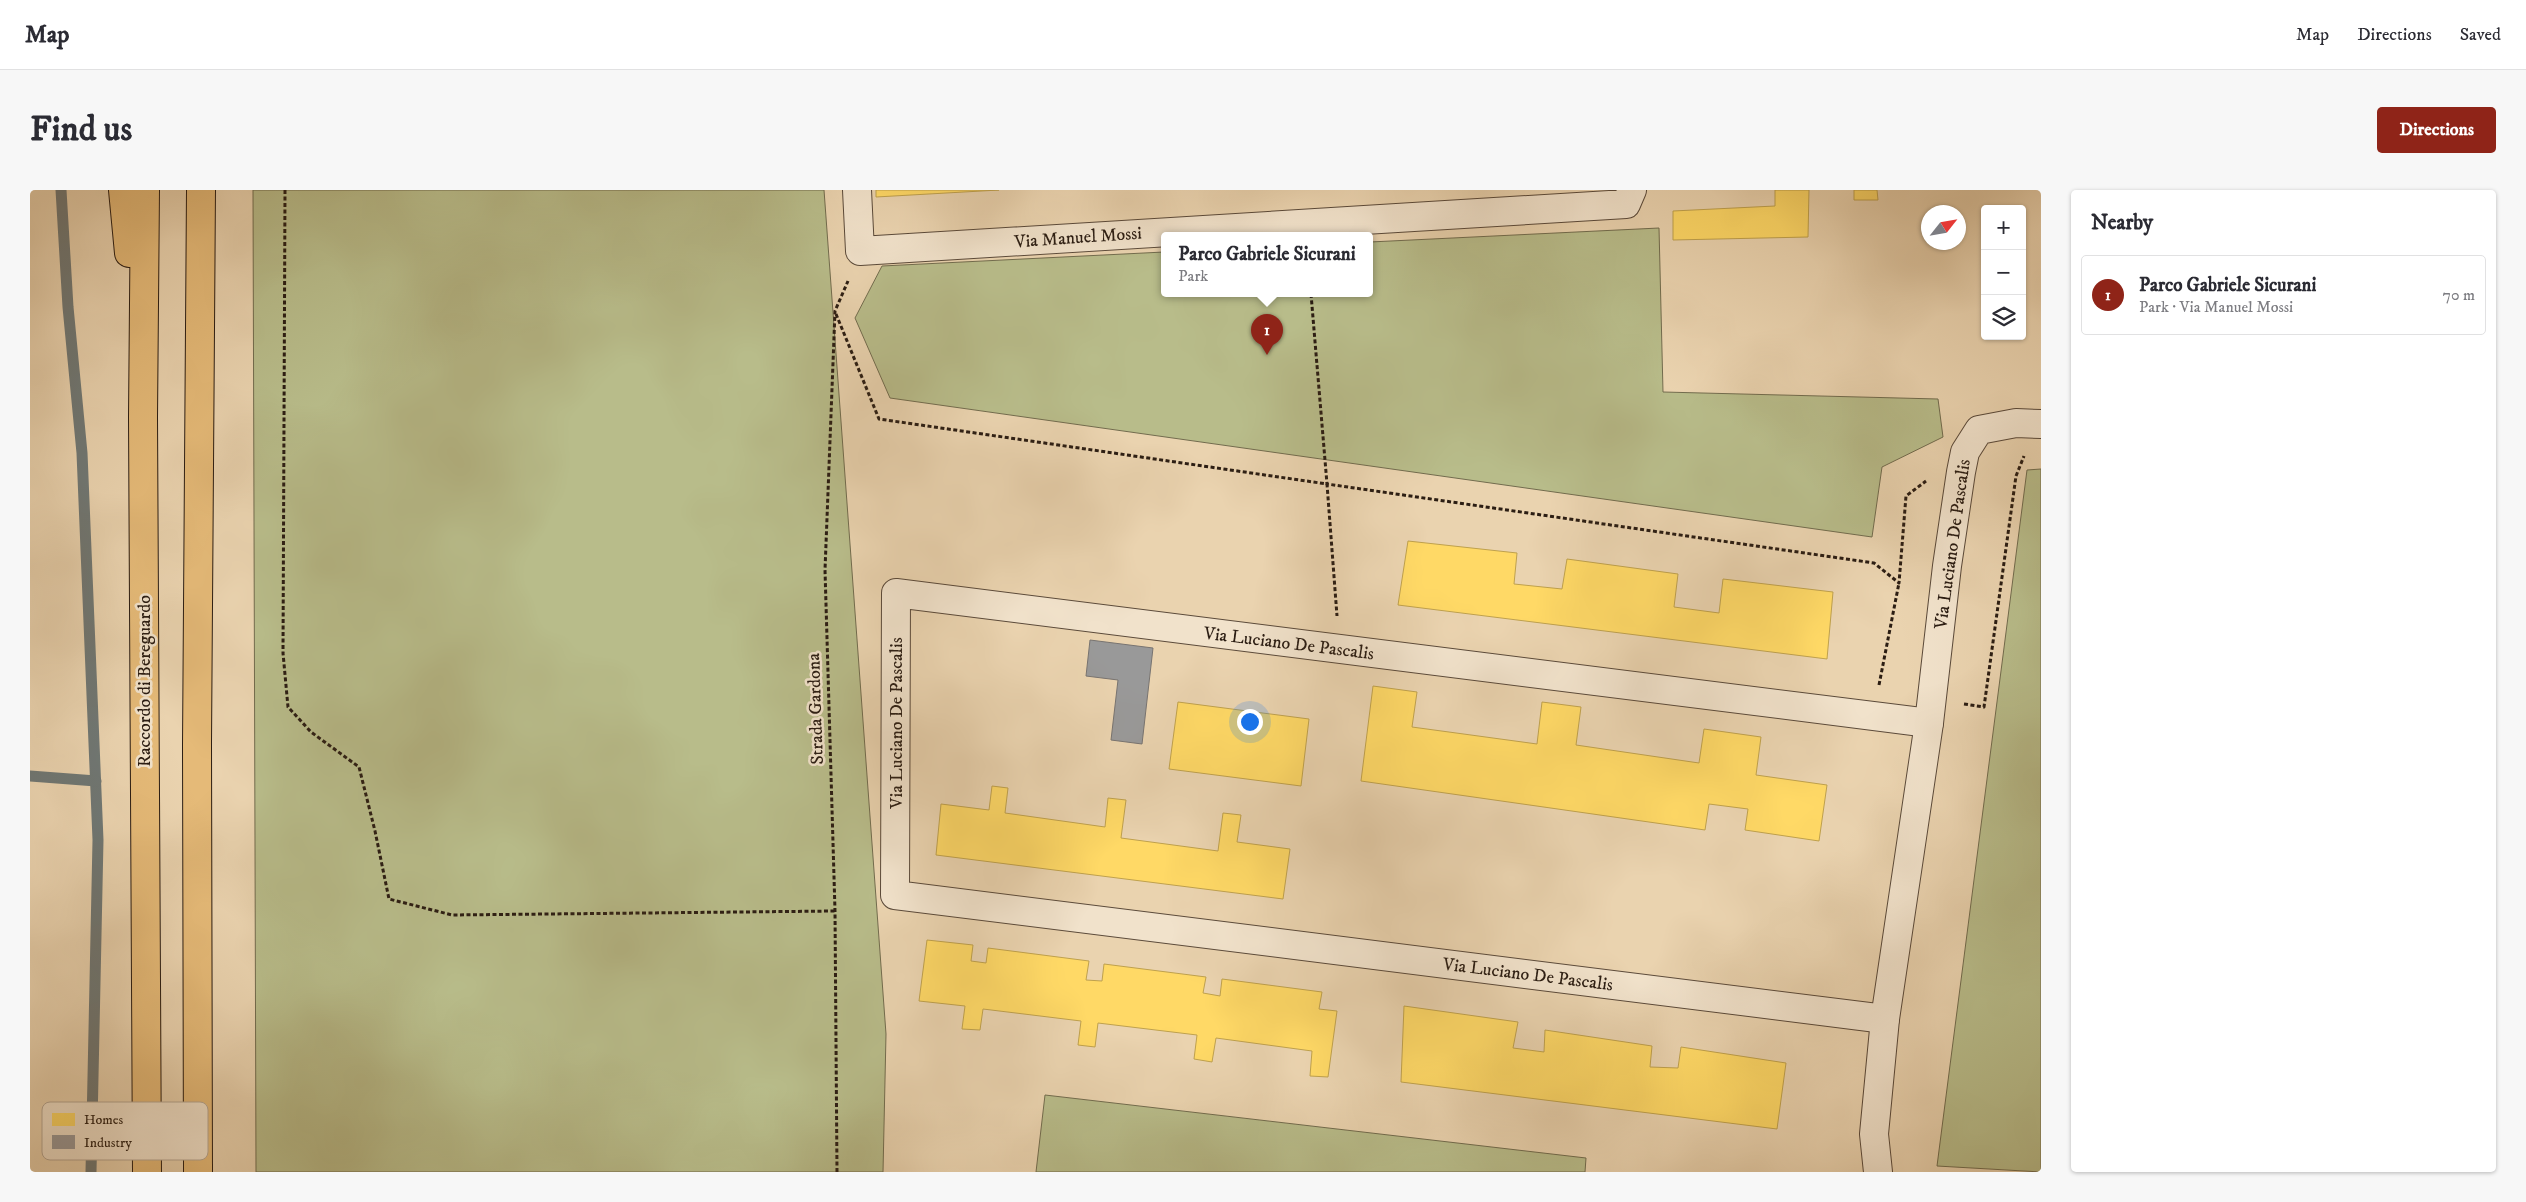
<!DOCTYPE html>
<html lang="en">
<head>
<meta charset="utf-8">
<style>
	:root { --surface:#fff; --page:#f7f7f7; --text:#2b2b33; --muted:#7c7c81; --line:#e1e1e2; --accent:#8f2418 }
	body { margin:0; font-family:"IM FELL DW Pica",serif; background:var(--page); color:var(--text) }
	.controls { position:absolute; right:15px; top:15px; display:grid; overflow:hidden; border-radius:5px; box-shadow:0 1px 4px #0004 }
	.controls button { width:45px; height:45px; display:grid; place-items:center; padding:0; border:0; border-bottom:1px solid var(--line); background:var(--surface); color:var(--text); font:25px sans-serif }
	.compass { position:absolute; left:1891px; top:15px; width:45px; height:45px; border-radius:50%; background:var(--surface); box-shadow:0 1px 4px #0004; rotate:59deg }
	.you { position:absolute; left:1219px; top:531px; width:18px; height:18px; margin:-12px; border:4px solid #fff; border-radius:50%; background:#1a73e8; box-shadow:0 0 0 8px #1a73e833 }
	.badge { display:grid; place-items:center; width:32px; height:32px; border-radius:50%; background:var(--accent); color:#fff; font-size:16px; font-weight:700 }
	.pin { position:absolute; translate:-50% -41px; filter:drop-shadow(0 1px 2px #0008) }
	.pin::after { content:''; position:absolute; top:26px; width:18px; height:15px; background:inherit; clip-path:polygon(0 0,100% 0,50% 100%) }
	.popup { position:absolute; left:1131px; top:42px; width:212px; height:65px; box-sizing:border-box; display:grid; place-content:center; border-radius:5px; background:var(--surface); filter:drop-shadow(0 1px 4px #0005); font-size:16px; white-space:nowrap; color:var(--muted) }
	.popup b { font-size:19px; color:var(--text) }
	.popup::after { content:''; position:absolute; left:50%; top:100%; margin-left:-10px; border:10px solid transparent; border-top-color:var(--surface) }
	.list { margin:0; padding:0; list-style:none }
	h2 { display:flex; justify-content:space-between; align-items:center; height:65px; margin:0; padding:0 20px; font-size:21px }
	h2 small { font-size:16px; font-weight:400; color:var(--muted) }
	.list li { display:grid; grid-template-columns:32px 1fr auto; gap:15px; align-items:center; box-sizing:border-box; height:80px; margin:0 10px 10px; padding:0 10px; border:1px solid var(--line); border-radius:5px }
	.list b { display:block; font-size:19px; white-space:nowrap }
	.list p { margin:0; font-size:16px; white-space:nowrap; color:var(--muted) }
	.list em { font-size:16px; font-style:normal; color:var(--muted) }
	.icon { flex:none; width:28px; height:28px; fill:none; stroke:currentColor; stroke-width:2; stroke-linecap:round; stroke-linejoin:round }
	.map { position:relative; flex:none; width:2011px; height:982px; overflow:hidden; border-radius:5px }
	header { display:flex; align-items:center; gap:30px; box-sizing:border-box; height:70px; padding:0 25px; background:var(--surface); border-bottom:1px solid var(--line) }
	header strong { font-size:24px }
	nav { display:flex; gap:28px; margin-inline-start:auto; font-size:18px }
	.intro { display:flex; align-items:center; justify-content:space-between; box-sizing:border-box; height:120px; padding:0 30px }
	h1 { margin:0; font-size:35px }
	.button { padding:12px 22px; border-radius:5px; background:var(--accent); color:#fff; font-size:18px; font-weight:700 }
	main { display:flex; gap:30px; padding:0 30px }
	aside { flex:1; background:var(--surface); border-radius:5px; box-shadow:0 1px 4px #0004 }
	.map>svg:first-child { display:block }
</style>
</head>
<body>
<header>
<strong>Map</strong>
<nav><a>Map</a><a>Directions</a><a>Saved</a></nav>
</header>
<div class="intro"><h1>Find us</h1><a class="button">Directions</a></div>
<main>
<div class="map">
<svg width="2011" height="982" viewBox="0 0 2011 982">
	<rect width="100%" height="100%" fill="#ead3af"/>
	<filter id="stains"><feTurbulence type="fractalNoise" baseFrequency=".004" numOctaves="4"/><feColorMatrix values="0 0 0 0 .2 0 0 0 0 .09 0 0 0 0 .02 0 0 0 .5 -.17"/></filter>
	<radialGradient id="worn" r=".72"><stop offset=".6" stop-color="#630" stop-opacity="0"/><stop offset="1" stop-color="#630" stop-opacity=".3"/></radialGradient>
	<g fill="#b8bc8a" stroke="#726c4e">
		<path d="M 223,0 L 794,0 L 856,844 L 853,982 L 226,982 Z"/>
		<path d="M 1629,38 L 1633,202 L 1908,209 L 1913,247 L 1852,277 L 1842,347 L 860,208 L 825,128 L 852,76 L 1134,62 L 1134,104 L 1340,104 L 1340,52 Z"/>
		<path d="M 2011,279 L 2011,982 L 1907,976 L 1997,280 Z"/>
		<path d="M 1015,905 L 1556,968 L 1555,982 L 1006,982 Z"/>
	</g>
	<g fill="#ffd966" stroke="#bfa14d">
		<path d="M 846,0 L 969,0 L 846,7 Z"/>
		<path d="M 1745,0 L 1779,0 L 1778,47 L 1643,50 L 1643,21 L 1745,16 Z"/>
		<path d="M 1824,0 L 1847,0 L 1848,10 L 1824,10 Z"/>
		<path d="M 1378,351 L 1487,363 L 1484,394 L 1532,399 L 1537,369 L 1648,384 L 1644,417 L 1689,423 L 1693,389 L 1803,402 L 1797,469 L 1368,415 Z"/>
		<path d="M 1343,496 L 1387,502 L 1382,537 L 1507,554 L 1512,512 L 1551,517 L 1546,555 L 1669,573 L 1674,539 L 1731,547 L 1726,585 L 1797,595 L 1789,651 L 1715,640 L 1718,619 L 1679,614 L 1675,640 L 1331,591 Z"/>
		<path d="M 1148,512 L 1279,529 L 1271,596 L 1139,579 Z"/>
		<path d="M 962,596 L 978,598 L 975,623 L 1075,637 L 1078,608 L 1096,610 L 1091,648 L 1188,661 L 1193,623 L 1211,625 L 1207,652 L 1260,659 L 1253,709 L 906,665 L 911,614 L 959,620 Z"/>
		<path d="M 897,750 L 943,755 L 941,771 L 956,773 L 958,758 L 1059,771 L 1056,790 L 1072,791 L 1074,774 L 1176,787 L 1173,803 L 1190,806 L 1192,789 L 1292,802 L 1289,819 L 1307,821 L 1298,887 L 1280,886 L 1282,861 L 1186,848 L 1182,872 L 1164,869 L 1167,845 L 1068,833 L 1065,857 L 1048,855 L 1051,831 L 953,819 L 950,840 L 932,839 L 935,816 L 889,811 Z"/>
		<path d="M 1374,816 L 1488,832 L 1483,858 L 1514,862 L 1515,840 L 1622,856 L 1620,877 L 1648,878 L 1651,857 L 1756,873 L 1747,939 L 1371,892 Z"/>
	</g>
	<path fill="#999" stroke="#787471" d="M 1060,450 L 1123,458 L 1112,554 L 1081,550 L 1088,490 L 1056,486 Z"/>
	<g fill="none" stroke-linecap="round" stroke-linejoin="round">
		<g stroke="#707875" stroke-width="11">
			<path d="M 31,0 L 38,117 L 52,263 L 68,650 L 61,982"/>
			<path d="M 0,586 L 66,591"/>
		</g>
		<defs>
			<g id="minor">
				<path d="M 827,0 L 830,61 L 1596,14 L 1602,0"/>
				<path d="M 1855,829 L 865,705 L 866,403 L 1899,533"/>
				<path d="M 1848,982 L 1844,944 L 1855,829 L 1899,533 L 1917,376 L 1931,282 L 1935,262 L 1949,240 L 1986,233 L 2011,234"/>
			</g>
			<g id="highway">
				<path d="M 93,0 L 99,63"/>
				<path d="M 115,0 L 113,227 L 117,982"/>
				<path d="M 168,982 L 167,554 L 171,0"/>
			</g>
		</defs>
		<use href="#minor" stroke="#5b4a3a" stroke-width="30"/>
		<use href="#highway" stroke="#2b1d13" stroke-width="30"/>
		<g stroke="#2b1d13" stroke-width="3" stroke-dasharray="4 2.5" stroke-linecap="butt">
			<path d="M 255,0 L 253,463 L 258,517 L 281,542 L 329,577 L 345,641 L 359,709 L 422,725 L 805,721"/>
			<path d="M 1281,104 L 1297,294 L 1844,373 L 1869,393 L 1876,306 L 1896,291"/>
			<path d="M 806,124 L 849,229 L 1297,294 L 1307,426"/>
			<path d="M 1849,495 L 1869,393"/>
			<path d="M 1934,514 L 1954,517 L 1986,286 L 1994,266"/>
			<path d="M 807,982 L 805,721 L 795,380 L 805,121 L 818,91"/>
		</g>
		<use href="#minor" stroke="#f1e2cb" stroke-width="28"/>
		<use href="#highway" stroke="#e5ba78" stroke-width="28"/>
	</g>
	<g text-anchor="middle" stroke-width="5" stroke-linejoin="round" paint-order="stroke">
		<g font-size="18" fill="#2b1d13" stroke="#f1e2cb">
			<text transform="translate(1048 47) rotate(-4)" y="6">Via Manuel Mossi</text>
			<text transform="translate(1922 354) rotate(-82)" y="6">Via Luciano De Pascalis</text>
			<text transform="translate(1259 453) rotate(7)" y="6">Via Luciano De Pascalis</text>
			<text transform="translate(114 491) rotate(-90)" y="6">Raccordo di Bereguardo</text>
			<text transform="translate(785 519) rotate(-92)" y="6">Strada Gardona</text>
			<text transform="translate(866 533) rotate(-90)" y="6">Via Luciano De Pascalis</text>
			<text transform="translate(1498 784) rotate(7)" y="6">Via Luciano De Pascalis</text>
		</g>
	</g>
	<rect x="12" y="912" width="166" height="58" rx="8" fill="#f1e2cb" stroke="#b6a794" stroke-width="1"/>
	<rect x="22" y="923" width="23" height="13" fill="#ffd966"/>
	<rect x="22" y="945" width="23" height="14" fill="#999"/>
	<g font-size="14" fill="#2b1d13">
		<text x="54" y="934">Homes</text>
		<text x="54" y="957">Industry</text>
	</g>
	<rect width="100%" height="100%" filter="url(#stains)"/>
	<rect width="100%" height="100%" fill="url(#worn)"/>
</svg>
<div class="controls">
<button>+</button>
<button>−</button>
<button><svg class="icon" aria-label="layers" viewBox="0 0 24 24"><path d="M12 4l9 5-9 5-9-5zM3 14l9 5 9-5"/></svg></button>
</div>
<svg class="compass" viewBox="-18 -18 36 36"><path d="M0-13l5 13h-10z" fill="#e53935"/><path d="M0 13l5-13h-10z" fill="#7c7c81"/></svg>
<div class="you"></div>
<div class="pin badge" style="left:1237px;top:165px">1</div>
<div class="popup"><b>Parco Gabriele Sicurani</b>Park</div>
</div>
<aside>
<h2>Nearby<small></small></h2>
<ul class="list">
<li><span class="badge">1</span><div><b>Parco Gabriele Sicurani</b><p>Park · Via Manuel Mossi</p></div><em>70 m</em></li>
</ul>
</aside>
</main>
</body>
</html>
